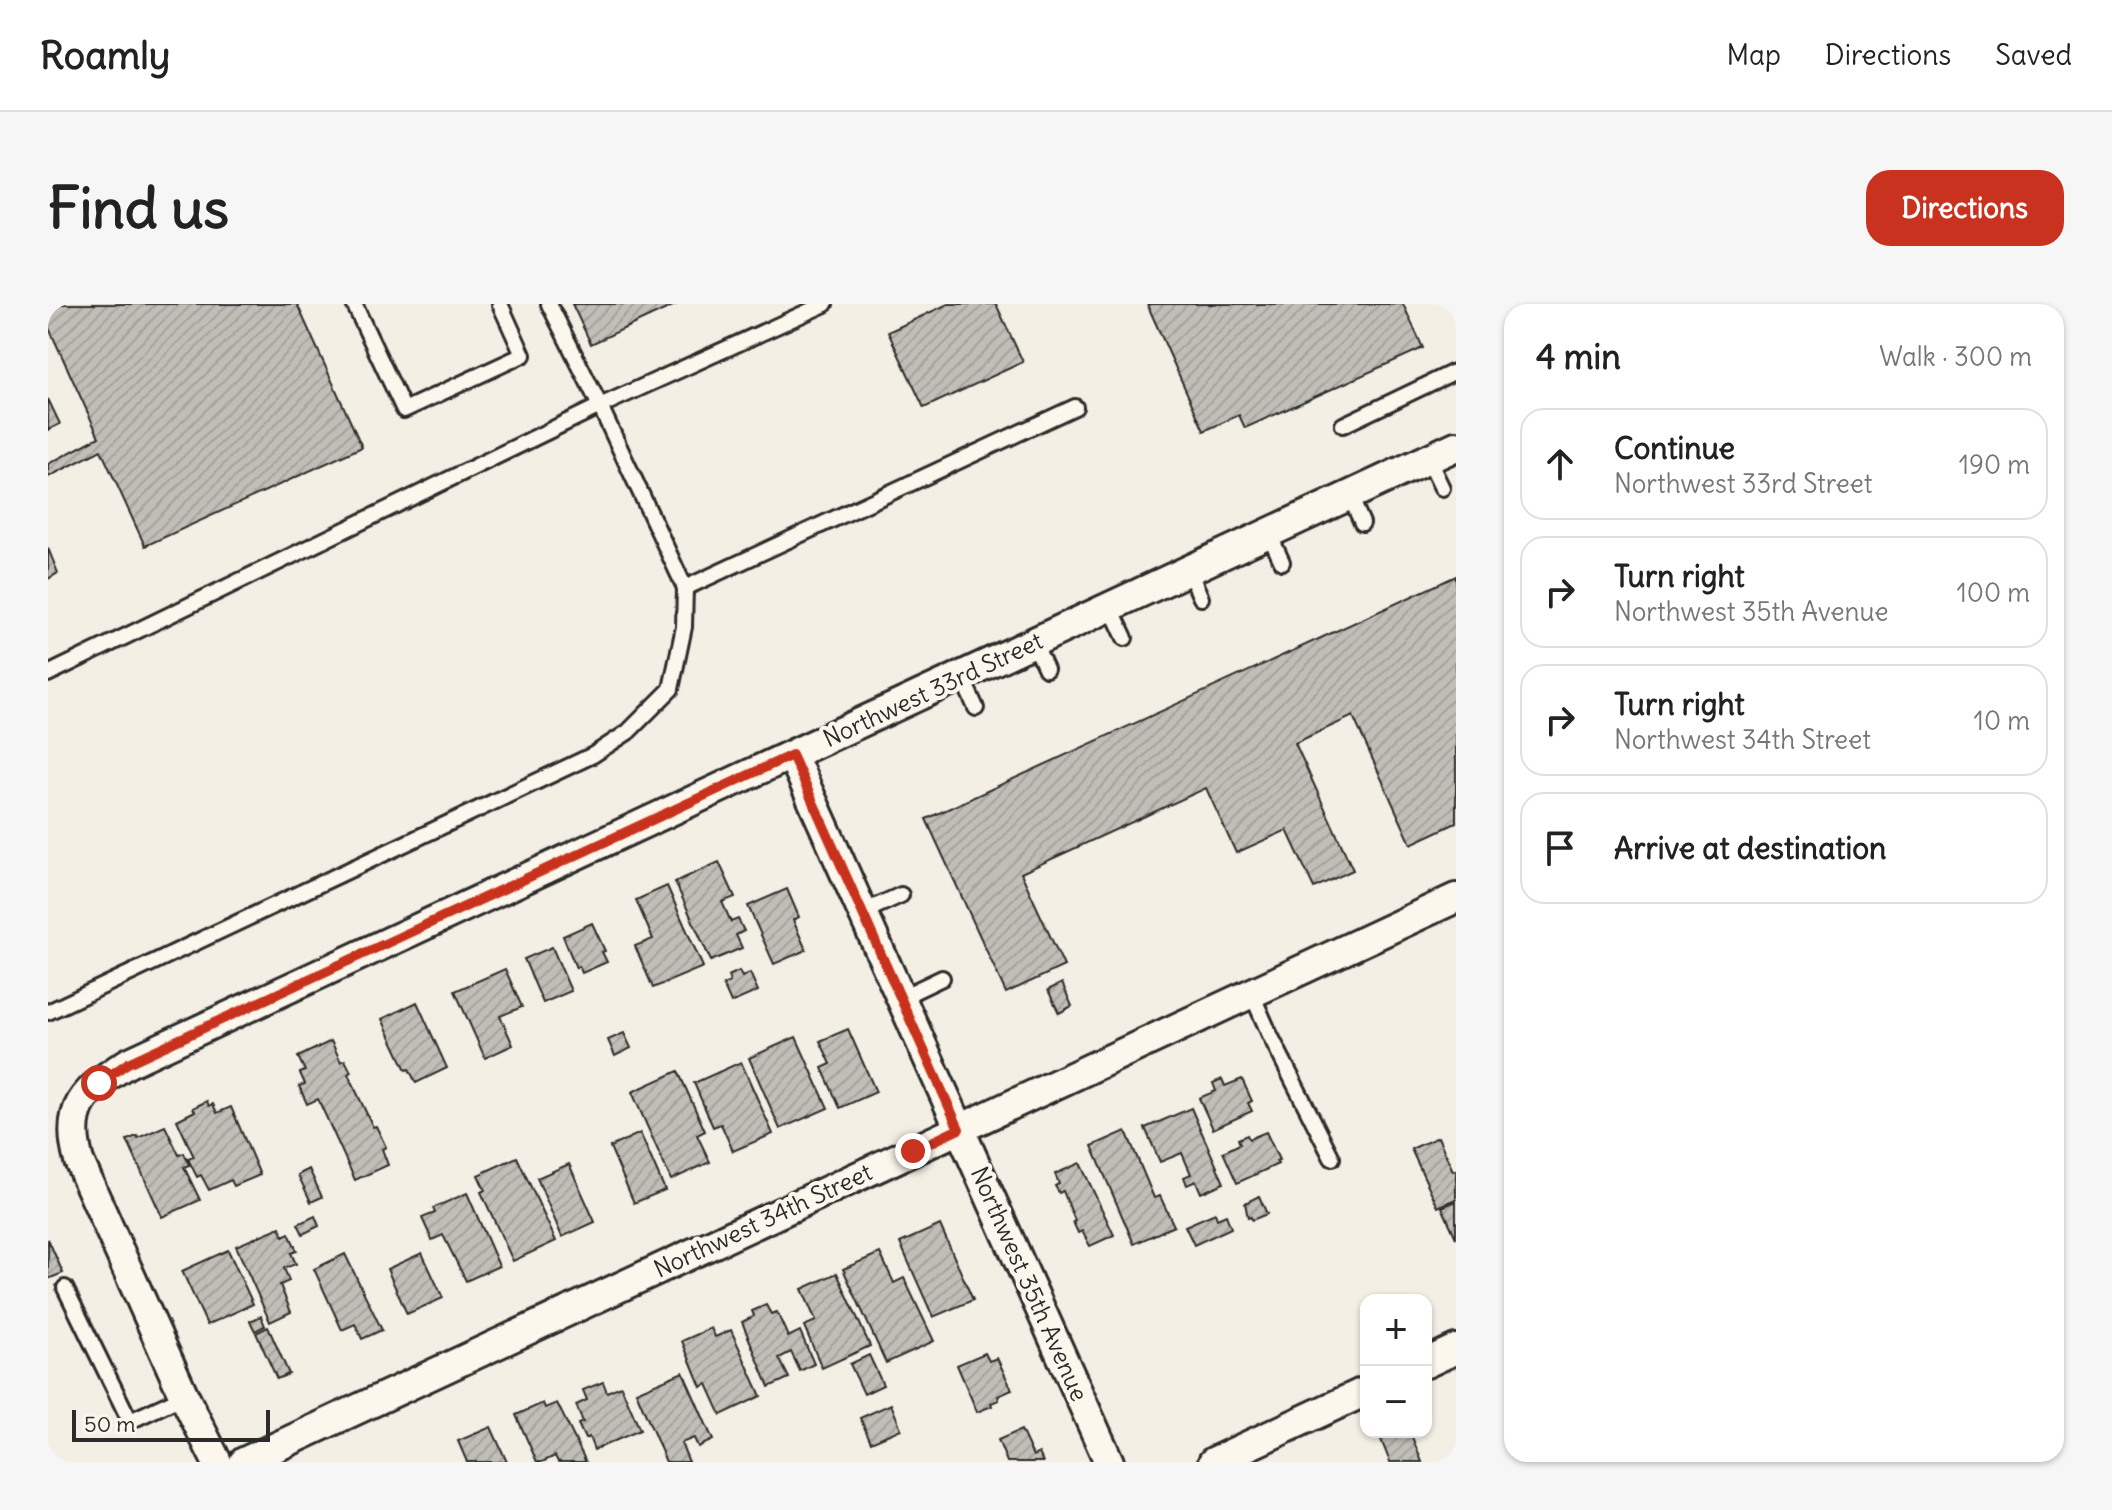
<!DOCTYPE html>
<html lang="en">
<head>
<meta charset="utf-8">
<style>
	:root { --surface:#fff; --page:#f6f6f6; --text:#222; --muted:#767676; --line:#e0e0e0; --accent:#c8321e }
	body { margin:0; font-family:Delius,sans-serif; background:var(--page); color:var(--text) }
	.controls { position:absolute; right:24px; bottom:24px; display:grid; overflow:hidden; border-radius:16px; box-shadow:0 2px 6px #0004 }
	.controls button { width:72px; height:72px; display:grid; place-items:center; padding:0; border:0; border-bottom:2px solid var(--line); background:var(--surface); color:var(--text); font:40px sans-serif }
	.scale { position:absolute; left:24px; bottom:20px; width:198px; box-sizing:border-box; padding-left:8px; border:4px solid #2b2b2b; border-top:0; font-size:22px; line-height:28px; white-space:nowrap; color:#2b2b2b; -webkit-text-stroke:6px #fbf7ec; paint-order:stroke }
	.stop { position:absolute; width:24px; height:24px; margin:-18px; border:6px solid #c8321e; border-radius:50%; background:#fff }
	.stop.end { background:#c8321e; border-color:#fff; box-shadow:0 2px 8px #0008 }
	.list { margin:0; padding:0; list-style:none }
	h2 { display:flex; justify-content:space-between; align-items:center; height:104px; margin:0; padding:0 32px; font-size:34px }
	h2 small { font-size:26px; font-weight:400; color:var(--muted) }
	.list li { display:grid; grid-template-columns:52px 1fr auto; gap:24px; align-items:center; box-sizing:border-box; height:112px; margin:0 16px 16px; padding:0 16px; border:2px solid var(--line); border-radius:24px }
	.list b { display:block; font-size:30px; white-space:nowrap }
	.list p { margin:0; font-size:26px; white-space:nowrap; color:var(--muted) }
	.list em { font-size:26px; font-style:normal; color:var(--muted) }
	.icon { flex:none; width:44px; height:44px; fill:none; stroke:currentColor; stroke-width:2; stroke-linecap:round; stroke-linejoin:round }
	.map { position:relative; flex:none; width:1408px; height:1158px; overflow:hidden; border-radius:24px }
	header { display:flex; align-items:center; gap:48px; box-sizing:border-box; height:112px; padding:0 40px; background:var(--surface); border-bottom:2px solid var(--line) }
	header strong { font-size:38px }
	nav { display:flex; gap:44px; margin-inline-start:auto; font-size:28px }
	.intro { display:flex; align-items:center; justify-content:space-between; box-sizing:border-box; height:192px; padding:0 48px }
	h1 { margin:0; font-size:56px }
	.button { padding:20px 36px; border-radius:24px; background:var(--accent); color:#fff; font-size:28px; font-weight:700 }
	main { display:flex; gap:48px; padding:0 48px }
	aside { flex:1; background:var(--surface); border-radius:24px; box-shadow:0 2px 6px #0004 }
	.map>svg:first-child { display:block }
</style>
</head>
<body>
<header>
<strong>Roamly</strong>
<nav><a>Map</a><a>Directions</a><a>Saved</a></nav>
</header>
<div class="intro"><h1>Find us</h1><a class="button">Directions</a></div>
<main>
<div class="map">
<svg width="1408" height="1158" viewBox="0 0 1408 1158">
	<defs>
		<pattern id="building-hatch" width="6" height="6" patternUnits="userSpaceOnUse" patternTransform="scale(2)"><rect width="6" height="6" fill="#c0beb6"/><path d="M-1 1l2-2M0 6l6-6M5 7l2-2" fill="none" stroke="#a5a39d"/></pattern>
	</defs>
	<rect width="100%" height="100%" fill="#f3efe4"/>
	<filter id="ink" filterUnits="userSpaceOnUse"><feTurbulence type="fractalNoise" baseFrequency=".0125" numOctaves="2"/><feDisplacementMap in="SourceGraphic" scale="16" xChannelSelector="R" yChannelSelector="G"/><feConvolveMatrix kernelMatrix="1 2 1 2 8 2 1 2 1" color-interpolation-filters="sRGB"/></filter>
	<g filter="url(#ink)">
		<g fill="url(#building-hatch)" stroke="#2b2b2b" stroke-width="2">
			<path d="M 0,0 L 249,0 L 314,143 L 97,242 L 53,146 L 0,173 L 0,160 L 51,133 L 0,22 Z"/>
			<path d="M 524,0 L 629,0 L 543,40 Z"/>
			<path d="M 900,0 L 948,0 L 975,58 L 876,104 L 840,28 Z"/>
			<path d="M 1099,0 L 1355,0 L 1375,44 L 1197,124 L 1191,111 L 1156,127 Z"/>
			<path d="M 0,95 L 12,120 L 0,126 Z"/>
			<path d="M 0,244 L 10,269 L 0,275 Z"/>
			<path d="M 1408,272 L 1408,519 L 1363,540 L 1305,412 L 1247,439 L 1305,566 L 1266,584 L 1239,526 L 1188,549 L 1158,484 L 973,569 L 1016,662 L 958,689 L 878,515 Z"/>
			<path d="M 671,558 L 687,593 L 674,598 L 683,618 L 690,615 L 696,627 L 688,631 L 694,644 L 663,657 L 627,578 Z"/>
			<path d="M 619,582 L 655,663 L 605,684 L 587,642 L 605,635 L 588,596 Z"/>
			<path d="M 739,585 L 751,613 L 745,616 L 758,646 L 726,660 L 700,602 Z"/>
			<path d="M 544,619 L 557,647 L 554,648 L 559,658 L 534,669 L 531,662 L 528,664 L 515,632 Z"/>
			<path d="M 504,643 L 523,687 L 495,699 L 476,655 Z"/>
			<path d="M 457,665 L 474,703 L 452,712 L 465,741 L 437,754 L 407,687 Z"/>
			<path d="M 691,667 L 694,673 L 702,669 L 710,687 L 683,699 L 675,681 L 682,678 L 680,672 Z"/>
			<path d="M 1014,679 L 1024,702 L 1011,709 L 1000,686 Z"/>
			<path d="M 369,698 L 399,764 L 368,779 L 361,765 L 358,766 L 334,715 Z"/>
			<path d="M 800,725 L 828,788 L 792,804 L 774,764 L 783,760 L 772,737 Z"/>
			<path d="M 576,729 L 583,744 L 567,752 L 560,736 Z"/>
			<path d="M 748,733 L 780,804 L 732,825 L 701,754 Z"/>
			<path d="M 283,737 L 293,758 L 297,756 L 303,768 L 300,770 L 325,823 L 328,822 L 338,843 L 334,845 L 340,861 L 307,876 L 270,795 L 259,800 L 251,782 L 257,780 L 252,769 L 257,767 L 250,753 Z"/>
			<path d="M 693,758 L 725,830 L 685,847 L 673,820 L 665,823 L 646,779 Z"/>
			<path d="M 630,767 L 657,827 L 649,831 L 662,858 L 623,876 L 584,788 Z"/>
			<path d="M 1174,775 L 1177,782 L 1194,775 L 1204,797 L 1200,799 L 1204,807 L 1165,825 L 1151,794 L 1168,787 L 1165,779 Z"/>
			<path d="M 159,797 L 161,802 L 165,800 L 169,809 L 183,803 L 212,871 L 186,882 L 183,876 L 161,886 L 153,871 L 149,873 L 140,855 L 146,853 L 129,816 L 147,807 L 145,804 Z"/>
			<path d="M 1143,804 L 1176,879 L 1153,889 L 1148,877 L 1139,881 L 1136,873 L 1143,870 L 1134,849 L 1112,858 L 1097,824 Z"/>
			<path d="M 117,822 L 131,851 L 136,849 L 141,861 L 136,863 L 152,896 L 114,913 L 79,836 L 89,832 L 90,834 Z"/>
			<path d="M 1078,827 L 1106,894 L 1112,892 L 1126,922 L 1086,940 L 1044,842 Z"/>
			<path d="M 1218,828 L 1231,856 L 1228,857 L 1230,860 L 1189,879 L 1175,848 L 1192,840 L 1190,835 L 1199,831 L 1201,835 Z"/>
			<path d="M 592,829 L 617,886 L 586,899 L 562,843 Z"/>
			<path d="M 1390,833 L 1405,867 L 1408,866 L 1408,895 L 1390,903 L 1363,845 Z"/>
			<path d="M 469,853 L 508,937 L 465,957 L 433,888 L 437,886 L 430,871 Z"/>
			<path d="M 1032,859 L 1066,931 L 1042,942 L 1034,927 L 1030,929 L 1025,918 L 1027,917 L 1015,887 L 1011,889 L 1007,882 L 1011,880 L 1007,870 Z"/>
			<path d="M 521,860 L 547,918 L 514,933 L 489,874 Z"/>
			<path d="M 261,865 L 274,893 L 263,898 L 250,871 Z"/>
			<path d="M 419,889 L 451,962 L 418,977 L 395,931 L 384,936 L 374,914 L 387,909 L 385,904 Z"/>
			<path d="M 1211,892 L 1219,910 L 1204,916 L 1203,913 L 1200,914 L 1197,899 Z"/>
			<path d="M 1408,897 L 1408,934 L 1394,903 Z"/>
			<path d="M 1167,909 L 1169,915 L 1178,911 L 1183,924 L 1146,941 L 1137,922 Z"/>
			<path d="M 267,912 L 271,922 L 255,930 L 250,920 Z"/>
			<path d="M 892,921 L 925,996 L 885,1013 L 852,939 Z"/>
			<path d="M 232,923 L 235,932 L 241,929 L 249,947 L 243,949 L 248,960 L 236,964 L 241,977 L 232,981 L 243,1008 L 222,1018 L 188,942 Z"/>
			<path d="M 0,935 L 15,969 L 0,975 Z"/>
			<path d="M 180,946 L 205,1000 L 159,1021 L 134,967 Z"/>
			<path d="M 374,949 L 395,994 L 359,1010 L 339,965 Z"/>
			<path d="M 832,949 L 846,979 L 856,974 L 886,1037 L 838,1059 L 795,965 Z"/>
			<path d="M 297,950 L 334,1026 L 314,1035 L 307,1020 L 294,1026 L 266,965 Z"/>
			<path d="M 789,969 L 822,1042 L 774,1064 L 756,1022 L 768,1017 L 754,985 Z"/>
			<path d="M 718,1001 L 723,1010 L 729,1008 L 740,1033 L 752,1027 L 766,1060 L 752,1067 L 743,1048 L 731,1054 L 741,1074 L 721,1083 L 694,1018 L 706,1012 L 704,1007 Z"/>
			<path d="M 213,1012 L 217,1022 L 207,1027 L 202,1017 Z"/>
			<path d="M 220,1023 L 241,1070 L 229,1075 L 208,1029 Z"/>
			<path d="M 663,1024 L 667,1033 L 683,1026 L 713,1092 L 673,1111 L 659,1080 L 653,1083 L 634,1037 Z"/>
			<path d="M 937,1049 L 941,1057 L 949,1054 L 964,1086 L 950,1092 L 951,1096 L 943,1099 L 944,1102 L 929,1108 L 909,1061 Z"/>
			<path d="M 821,1051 L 835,1081 L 816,1090 L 802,1060 Z"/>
			<path d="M 635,1068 L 665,1136 L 650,1143 L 646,1134 L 633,1139 L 641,1158 L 618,1158 L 588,1088 Z"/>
			<path d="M 555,1078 L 559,1088 L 573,1082 L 592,1126 L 546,1146 L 541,1133 L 537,1135 L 530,1120 L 535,1118 L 528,1101 L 539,1096 L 535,1086 Z"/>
			<path d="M 495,1099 L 497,1104 L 509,1099 L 538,1158 L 510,1158 L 507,1152 L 494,1158 L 489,1158 L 468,1111 Z"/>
			<path d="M 843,1100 L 853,1125 L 823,1138 L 812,1114 Z"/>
			<path d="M 443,1123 L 459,1158 L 419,1158 L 410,1137 Z"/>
			<path d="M 973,1126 L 985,1152 L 991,1149 L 995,1158 L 959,1158 L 950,1136 Z"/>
			<path d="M 1330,1128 L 1362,1128 L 1374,1158 L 1342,1158 Z"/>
		</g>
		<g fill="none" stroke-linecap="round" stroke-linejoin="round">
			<defs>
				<g id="lane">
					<path d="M 306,0 L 356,106 L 475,51 L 452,0"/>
					<path d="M 1295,121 L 1408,67"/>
					<path d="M 1380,155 L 1394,184"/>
					<path d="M 1302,192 L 1314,219"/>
					<path d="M 1221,230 L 1234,258"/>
					<path d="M 1141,267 L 1153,294"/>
					<path d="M 637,284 L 1027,103"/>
					<path d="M 1063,304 L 1077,334"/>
					<path d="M 986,339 L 998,365"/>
					<path d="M 0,370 L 552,102 L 777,0"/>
					<path d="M 914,373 L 928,404"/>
					<path d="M 813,609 L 853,591"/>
					<path d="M 1203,688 L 1222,731 L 1284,854"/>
					<path d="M 852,694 L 894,674"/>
					<path d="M 0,708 L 545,451 L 580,428 L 623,385 L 636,323 L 637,284 L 552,102 L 501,0"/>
					<path d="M 17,984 L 82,1117 L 136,1092"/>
				</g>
				<g id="street">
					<path d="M 744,451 L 1061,1158"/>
					<path d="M 1378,1059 L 1408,1045"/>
					<path d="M 169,1158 L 136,1092 L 31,857 C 16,804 36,786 80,759 L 1408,142"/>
					<path d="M 196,1158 L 1408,594"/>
					<path d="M 1165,1158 L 1318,1087"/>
				</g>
			</defs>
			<use href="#lane" stroke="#2b2b2b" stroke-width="20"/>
			<use href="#street" stroke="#2b2b2b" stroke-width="34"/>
			<use href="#lane" stroke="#fbf7ec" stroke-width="14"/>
			<use href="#street" stroke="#fbf7ec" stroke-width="28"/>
		</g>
	</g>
	<g fill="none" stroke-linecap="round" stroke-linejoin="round" filter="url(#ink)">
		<path stroke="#c8321e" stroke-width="10" d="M 51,779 L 80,759 L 744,451 L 911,825 L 865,847"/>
	</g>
	<g text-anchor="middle" stroke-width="8" stroke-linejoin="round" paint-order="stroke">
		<g font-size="24" fill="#2b2b2b" stroke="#fbf7ec">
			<text transform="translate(885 386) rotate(-25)" y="8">Northwest 33rd Street</text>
			<text transform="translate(715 917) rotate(-25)" y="8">Northwest 34th Street</text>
			<text transform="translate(981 980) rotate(66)" y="8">Northwest 35th Avenue</text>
		</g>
	</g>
</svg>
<div class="controls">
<button>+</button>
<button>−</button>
</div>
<div class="scale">50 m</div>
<div class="stop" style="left:51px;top:779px"></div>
<div class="stop end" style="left:865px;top:847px"></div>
</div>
<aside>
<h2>4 min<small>Walk · 300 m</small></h2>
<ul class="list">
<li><svg class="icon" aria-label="ahead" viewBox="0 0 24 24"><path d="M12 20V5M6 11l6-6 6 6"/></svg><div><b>Continue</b><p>Northwest 33rd Street</p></div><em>190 m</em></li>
<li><svg class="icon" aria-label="right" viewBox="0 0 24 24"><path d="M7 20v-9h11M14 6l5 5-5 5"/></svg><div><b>Turn right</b><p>Northwest 35th Avenue</p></div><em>100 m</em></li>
<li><svg class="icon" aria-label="right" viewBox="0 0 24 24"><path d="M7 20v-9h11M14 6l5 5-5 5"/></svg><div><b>Turn right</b><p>Northwest 34th Street</p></div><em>10 m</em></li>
<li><svg class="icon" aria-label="arrive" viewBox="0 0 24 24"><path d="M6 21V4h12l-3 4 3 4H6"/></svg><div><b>Arrive at destination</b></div></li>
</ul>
</aside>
</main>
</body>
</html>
